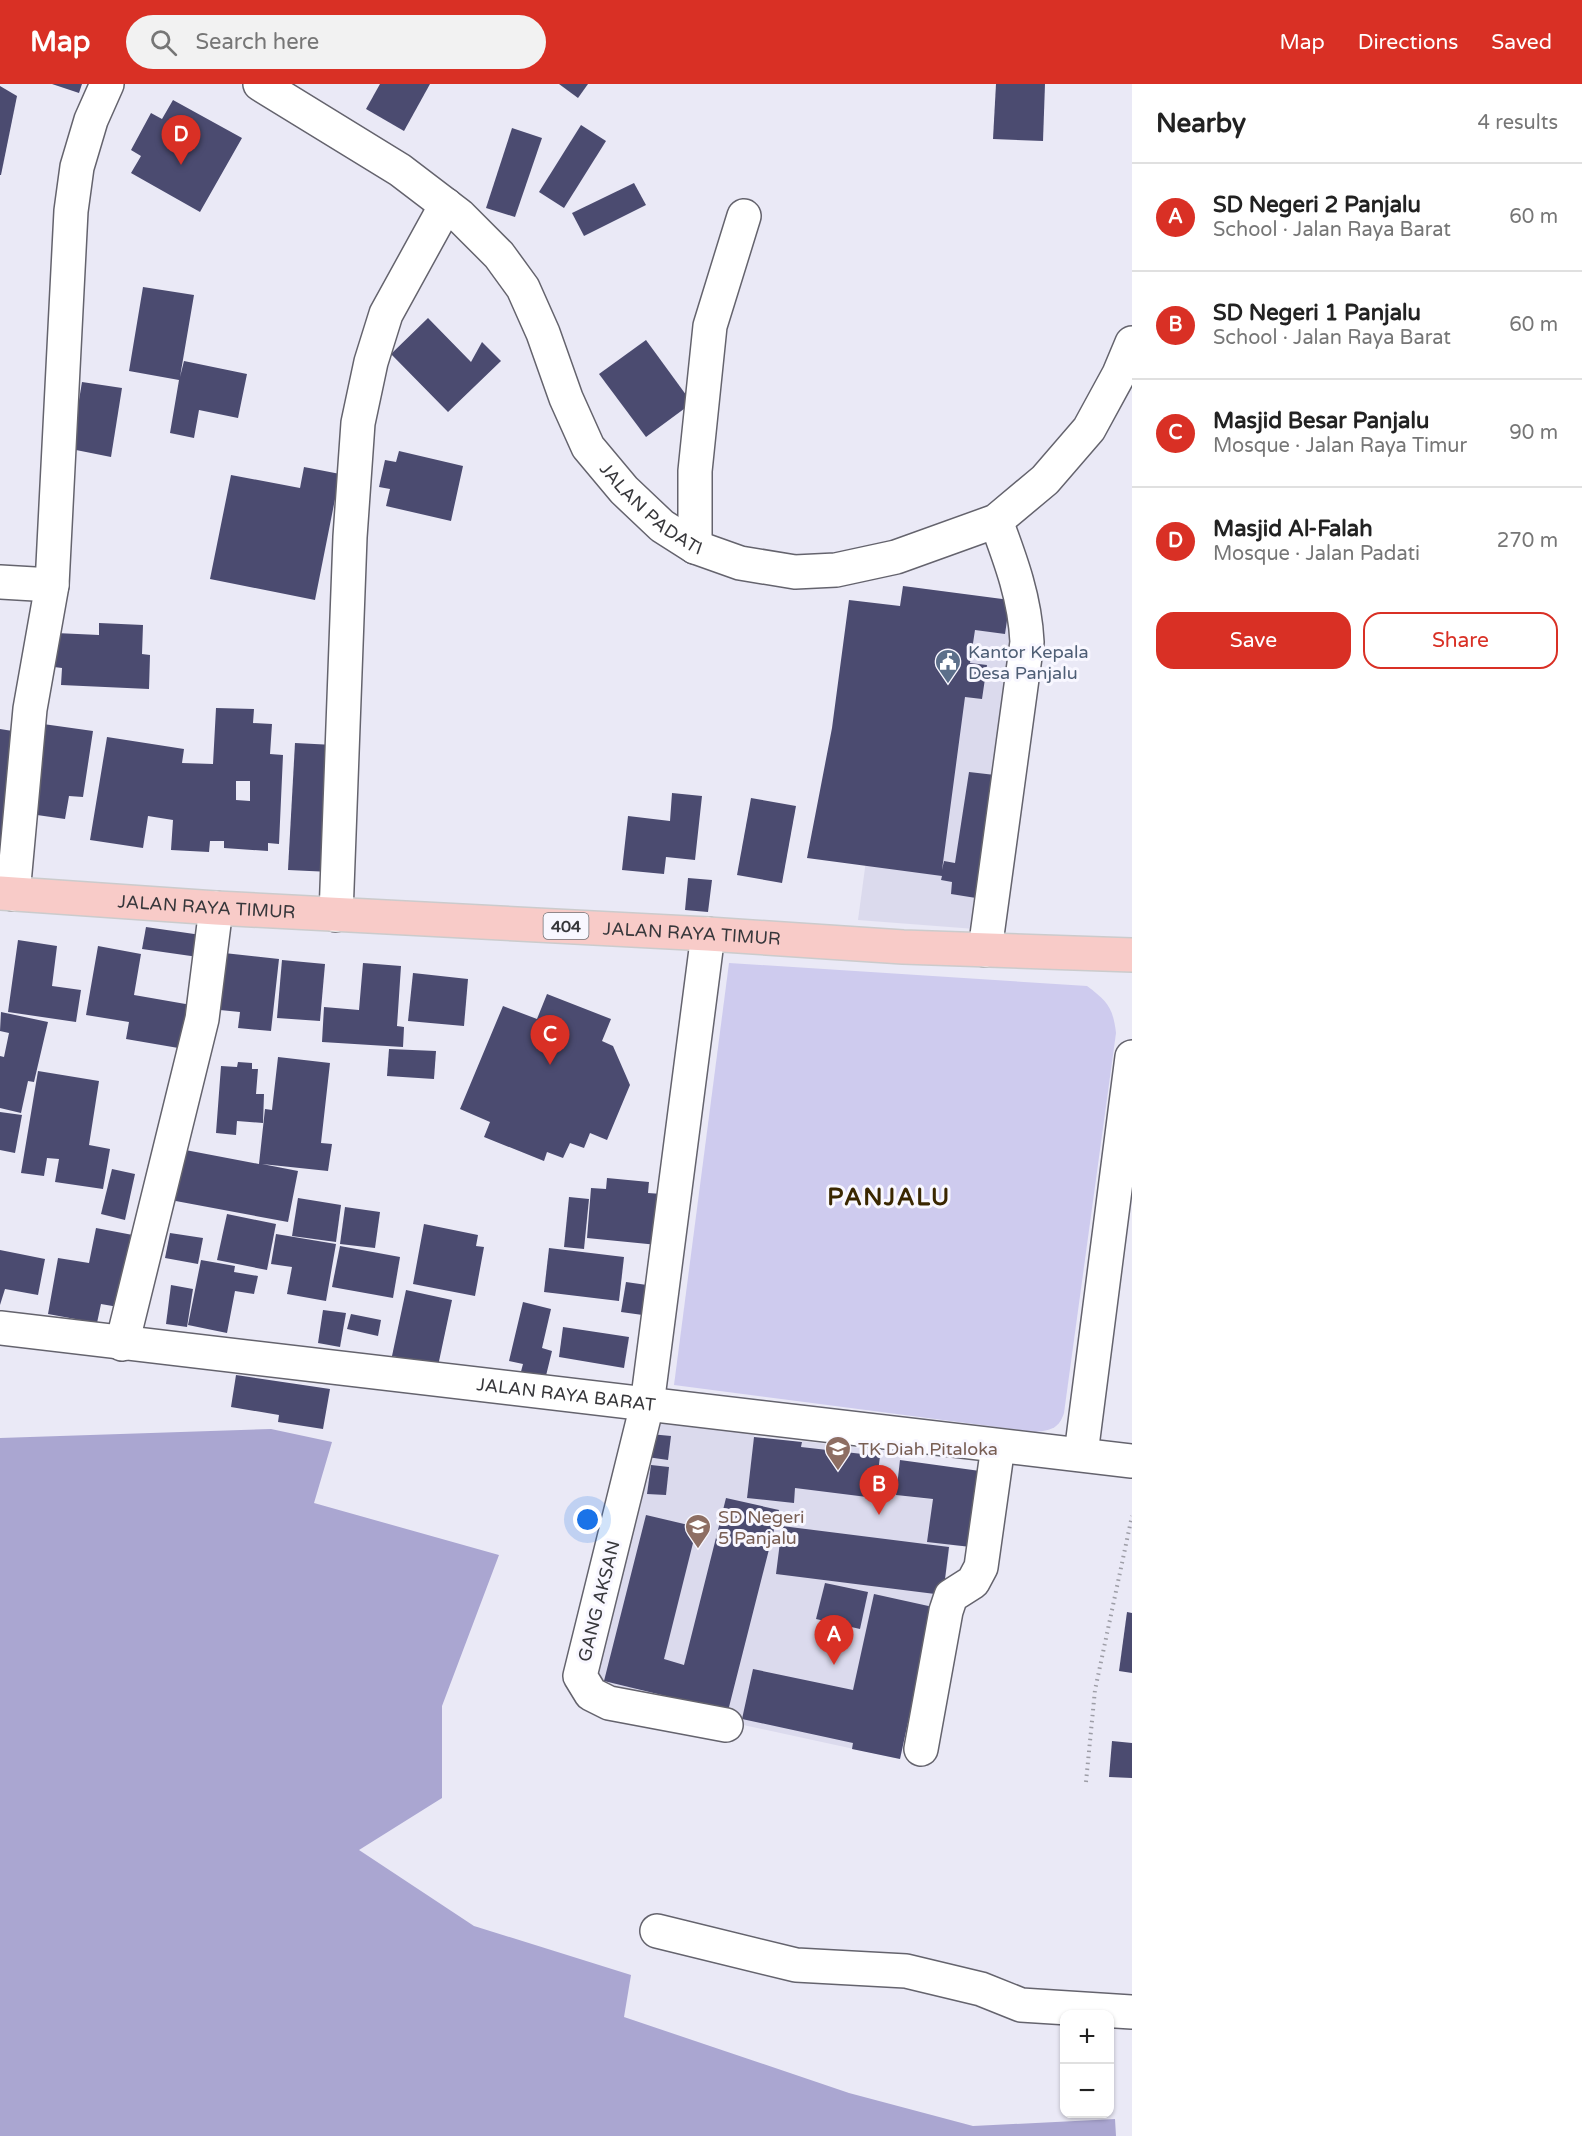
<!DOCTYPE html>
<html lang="en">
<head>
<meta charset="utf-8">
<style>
	:root { --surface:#fff; --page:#f2f2f2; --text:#222; --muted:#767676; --line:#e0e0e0; --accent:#d93025 }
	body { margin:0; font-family:"Varela Round",sans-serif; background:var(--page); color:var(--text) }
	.controls { position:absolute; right:18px; bottom:18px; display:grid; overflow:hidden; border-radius:12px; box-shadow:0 2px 4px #0004 }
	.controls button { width:54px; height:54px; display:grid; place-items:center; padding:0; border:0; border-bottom:2px solid var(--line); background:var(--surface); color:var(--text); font:30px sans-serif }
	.you { position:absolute; left:588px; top:1436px; width:21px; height:21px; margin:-15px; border:4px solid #fff; border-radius:50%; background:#1a73e8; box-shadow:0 0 0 9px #1a73e833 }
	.badge { display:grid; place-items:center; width:39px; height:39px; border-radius:50%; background:var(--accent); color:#fff; font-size:20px; font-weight:700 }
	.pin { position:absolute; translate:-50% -50px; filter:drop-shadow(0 2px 3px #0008) }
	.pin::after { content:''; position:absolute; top:32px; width:21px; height:18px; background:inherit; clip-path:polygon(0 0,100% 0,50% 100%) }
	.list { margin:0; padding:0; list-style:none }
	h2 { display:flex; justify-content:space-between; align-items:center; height:78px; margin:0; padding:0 24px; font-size:26px }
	h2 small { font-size:20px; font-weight:400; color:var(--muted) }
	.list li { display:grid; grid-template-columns:39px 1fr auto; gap:18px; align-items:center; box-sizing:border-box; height:108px; padding:0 24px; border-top:2px solid var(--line) }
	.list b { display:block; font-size:22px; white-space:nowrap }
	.list p { margin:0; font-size:20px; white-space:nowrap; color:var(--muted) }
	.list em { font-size:20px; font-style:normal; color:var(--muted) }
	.actions { display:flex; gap:12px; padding:18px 24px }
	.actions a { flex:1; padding:14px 0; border:2px solid var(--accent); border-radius:18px; text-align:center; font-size:21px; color:var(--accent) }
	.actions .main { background:var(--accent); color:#fff }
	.icon { flex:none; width:33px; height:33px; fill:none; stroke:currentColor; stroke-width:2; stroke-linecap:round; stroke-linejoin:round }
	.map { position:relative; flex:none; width:1132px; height:2052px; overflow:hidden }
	header { display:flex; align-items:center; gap:36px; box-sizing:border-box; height:84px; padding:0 30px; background:var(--accent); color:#fff }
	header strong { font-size:28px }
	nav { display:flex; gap:33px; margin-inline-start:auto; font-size:21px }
	.search { width:420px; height:54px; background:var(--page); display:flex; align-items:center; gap:15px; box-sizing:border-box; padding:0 21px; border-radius:33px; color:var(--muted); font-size:22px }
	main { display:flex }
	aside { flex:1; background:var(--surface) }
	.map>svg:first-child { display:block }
</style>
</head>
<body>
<header>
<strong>Map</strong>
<div class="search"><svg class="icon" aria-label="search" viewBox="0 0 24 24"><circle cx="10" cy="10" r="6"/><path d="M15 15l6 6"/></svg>Search here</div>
<nav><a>Map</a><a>Directions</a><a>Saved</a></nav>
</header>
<main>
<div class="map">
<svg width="1132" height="2052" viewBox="0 0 1132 2052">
	<rect width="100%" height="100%" fill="#eae9f6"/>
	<g fill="#dbdaed">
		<path d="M 903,502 L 1012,517 L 999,693 L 975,845 L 858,836 Z"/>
		<path d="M 647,1335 L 755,1347 L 747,1413 L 793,1418 L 802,1357 L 901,1369 L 897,1411 L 976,1421 L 971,1463 L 950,1461 L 943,1511 L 933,1523 L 900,1675 L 734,1639 L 609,1609 L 595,1594 Z"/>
	</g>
	<path fill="#cecbee" d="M 729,879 L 1087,902 C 1107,917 1113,923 1116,949 L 1064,1329 C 1059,1344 1052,1346 1036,1348 L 674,1301 Z"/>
	<path fill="#aaa6d1" d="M 271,1345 L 332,1358 L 314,1419 L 499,1471 L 442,1622 L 442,1714 L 359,1766 L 474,1842 L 631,1891 L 624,1933 L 849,2009 L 973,2042 L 1115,2035 L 1116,2052 L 0,2052 L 0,1354 Z"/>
	<g fill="#4b4b70" fill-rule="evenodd">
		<path d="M 52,0 L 82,0 L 79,9 Z"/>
		<path d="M 380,0 L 430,0 L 404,47 L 366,25 Z"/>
		<path d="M 559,0 L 588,0 L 578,14 Z"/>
		<path d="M 996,0 L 1045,0 L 1043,57 L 993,55 Z"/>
		<path d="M 0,2 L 17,12 L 1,91 L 0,91 Z"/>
		<path d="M 173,16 L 242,54 L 200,128 L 131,89 L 141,72 L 131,66 L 151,29 L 162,35 Z"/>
		<path d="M 581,41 L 606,57 L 564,124 L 539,108 Z"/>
		<path d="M 512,44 L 542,54 L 515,133 L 486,124 Z"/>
		<path d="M 634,99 L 646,121 L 584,152 L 572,129 Z"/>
		<path d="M 143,203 L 194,211 L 180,293 L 184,277 L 247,290 L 238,334 L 199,326 L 194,354 L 170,349 L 179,296 L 129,287 Z"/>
		<path d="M 428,234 L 471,278 L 482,258 L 501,277 L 448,328 L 391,270 Z"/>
		<path d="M 646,256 L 692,319 L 646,353 L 599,290 Z"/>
		<path d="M 82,298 L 122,304 L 111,373 L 71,365 Z"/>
		<path d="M 399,367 L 463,382 L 451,437 L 386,422 L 390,405 L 379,403 L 385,376 L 396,378 Z"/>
		<path d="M 304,383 L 340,390 L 315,516 L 210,495 L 231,391 L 300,404 Z"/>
		<path d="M 903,502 L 1010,516 L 1005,550 L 975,546 L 970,579 L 987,581 L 982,615 L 965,613 L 942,786 L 944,777 L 955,779 L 969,688 L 995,691 L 976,814 L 951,810 L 952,798 L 941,796 L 942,792 L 807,774 L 832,644 L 849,516 L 900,522 Z"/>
		<path d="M 99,539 L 143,541 L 142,570 L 150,571 L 149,605 L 61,601 L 62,584 L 54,583 L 56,549 L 99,551 Z"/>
		<path d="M 216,624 L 254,625 L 253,639 L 272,640 L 270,670 L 283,671 L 279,760 L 268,759 L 268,767 L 224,764 L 224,757 L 210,757 L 209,768 L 171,766 L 173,736 L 148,732 L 143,764 L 90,756 L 107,653 L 184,665 L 182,679 L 213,680 ZM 236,697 L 250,697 L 250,717 L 236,716 Z"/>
		<path d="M 36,639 L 93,647 L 83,713 L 69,712 L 65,735 L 23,729 Z"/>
		<path d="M 0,645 L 19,648 L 1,763 L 0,763 Z"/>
		<path d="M 295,659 L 334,661 L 331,788 L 288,786 Z"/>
		<path d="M 672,709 L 702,712 L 695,776 L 666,773 L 664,790 L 622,786 L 628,732 L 670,737 Z"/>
		<path d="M 751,714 L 796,722 L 782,799 L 737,791 Z"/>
		<path d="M 688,794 L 712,796 L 708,828 L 685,826 Z"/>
		<path d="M 146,843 L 208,852 L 205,874 L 142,865 Z"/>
		<path d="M 18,856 L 57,862 L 52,902 L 81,906 L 76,938 L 8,928 Z"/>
		<path d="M 98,862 L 141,870 L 134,911 L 197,922 L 190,966 L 126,955 L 129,938 L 86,931 Z"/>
		<path d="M 215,868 L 279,875 L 271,947 L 238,944 L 240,928 L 210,925 Z"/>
		<path d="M 282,876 L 325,880 L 320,937 L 277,934 Z"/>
		<path d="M 363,879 L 401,882 L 397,942 L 404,943 L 403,963 L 322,958 L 324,923 L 359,926 Z"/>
		<path d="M 413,889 L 468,895 L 464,942 L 408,937 Z"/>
		<path d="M 547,910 L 611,935 L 602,957 L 613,962 L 630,1001 L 607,1056 L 590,1049 L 584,1064 L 570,1059 L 563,1074 L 547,1068 L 544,1077 L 484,1053 L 490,1038 L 460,1025 L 503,922 L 537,935 Z"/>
		<path d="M 1,928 L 48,938 L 34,998 L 28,997 L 21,1029 L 0,1024 L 0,972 L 4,973 L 9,949 L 0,947 Z"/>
		<path d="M 389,965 L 436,967 L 434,995 L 387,992 Z"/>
		<path d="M 278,973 L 330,979 L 321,1059 L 332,1060 L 328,1087 L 262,1080 L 298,1087 L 288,1138 L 165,1115 L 175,1064 L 259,1080 L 265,1025 L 272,1026 Z"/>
		<path d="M 238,978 L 252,979 L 252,985 L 258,985 L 256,1010 L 264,1010 L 263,1039 L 237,1037 L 236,1051 L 216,1049 L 221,982 L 237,983 Z"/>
		<path d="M 38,987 L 99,997 L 89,1061 L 110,1065 L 103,1105 L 55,1098 L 59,1075 L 47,1074 L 44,1092 L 21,1089 Z"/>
		<path d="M 0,1028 L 22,1031 L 15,1069 L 0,1066 Z"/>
		<path d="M 112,1085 L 135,1090 L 125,1136 L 101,1130 Z"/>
		<path d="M 607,1094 L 649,1098 L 648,1109 L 662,1110 L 658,1161 L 587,1154 L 591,1104 L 606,1105 Z"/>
		<path d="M 569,1113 L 589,1115 L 584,1165 L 564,1163 Z"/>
		<path d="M 298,1114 L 341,1121 L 336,1158 L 292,1152 Z"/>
		<path d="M 345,1123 L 380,1128 L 375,1164 L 340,1160 Z"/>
		<path d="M 227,1130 L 276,1140 L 267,1186 L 217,1176 Z"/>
		<path d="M 424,1140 L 478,1151 L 476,1162 L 484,1163 L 475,1212 L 413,1200 Z"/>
		<path d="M 96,1144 L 138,1152 L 124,1224 L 101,1220 L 97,1239 L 48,1230 L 58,1174 L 89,1179 Z"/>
		<path d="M 170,1149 L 203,1154 L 198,1180 L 165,1174 Z"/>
		<path d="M 276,1150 L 336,1160 L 326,1217 L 287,1210 L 292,1183 L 271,1180 Z"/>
		<path d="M 340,1162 L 400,1173 L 393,1214 L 332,1203 Z"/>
		<path d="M 549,1164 L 624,1173 L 619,1217 L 544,1208 Z"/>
		<path d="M 0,1166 L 45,1175 L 38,1211 L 5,1205 L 0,1221 Z"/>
		<path d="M 201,1176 L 235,1182 L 234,1188 L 258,1192 L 254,1210 L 235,1207 L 227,1249 L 188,1241 Z"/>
		<path d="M 626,1198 L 654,1202 L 650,1232 L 621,1228 Z"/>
		<path d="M 171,1201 L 193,1205 L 187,1243 L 166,1240 Z"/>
		<path d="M 406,1206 L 452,1216 L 438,1282 L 392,1272 Z"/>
		<path d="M 523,1218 L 551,1225 L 542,1264 L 552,1267 L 544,1300 L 519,1295 L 523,1280 L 509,1277 Z"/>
		<path d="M 323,1226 L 346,1229 L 340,1263 L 318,1259 Z"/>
		<path d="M 351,1230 L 381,1236 L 378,1252 L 347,1245 Z"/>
		<path d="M 563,1243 L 629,1253 L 624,1284 L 559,1273 Z"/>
		<path d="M 236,1291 L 330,1305 L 323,1345 L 278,1338 L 279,1331 L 231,1323 Z"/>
		<path d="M 650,1350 L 671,1352 L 668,1376 L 647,1373 Z"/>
		<path d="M 754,1353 L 802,1358 L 801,1363 L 880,1372 L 875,1414 L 795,1404 L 794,1419 L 747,1414 Z"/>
		<path d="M 900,1376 L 980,1387 L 971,1463 L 927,1458 L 933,1415 L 896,1411 Z"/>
		<path d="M 651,1381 L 669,1383 L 666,1411 L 647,1410 Z"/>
		<path d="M 726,1414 L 779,1426 L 728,1627 L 604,1597 L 646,1431 L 697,1443 L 664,1575 L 684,1581 Z"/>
		<path d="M 782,1442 L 949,1463 L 943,1511 L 776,1490 Z"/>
		<path d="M 825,1499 L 868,1508 L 860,1545 L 816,1535 Z"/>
		<path d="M 874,1510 L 933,1523 L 900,1675 L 852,1665 L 853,1659 L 742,1635 L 753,1585 L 853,1606 Z"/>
		<path d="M 1127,1528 L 1132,1529 L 1132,1589 L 1119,1587 Z"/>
		<path d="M 1112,1657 L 1132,1659 L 1132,1694 L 1109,1693 Z"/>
	</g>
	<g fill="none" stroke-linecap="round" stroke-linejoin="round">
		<defs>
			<g id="minor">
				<path id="s1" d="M 260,0 L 400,86 L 459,131 L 499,171 L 523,204 L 543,249 L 566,314 L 588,363 L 624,406 L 662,442 L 695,463 L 740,479 L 795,488 L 836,486 L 896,473 L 996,437 L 1045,396 L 1089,345 L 1119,290 L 1132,259"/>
				<path d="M 695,463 L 695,387 L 710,242 L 744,132"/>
				<path d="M 0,498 L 52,501"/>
				<path d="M 13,810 L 30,625 L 52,501 L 71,127 L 77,83 L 91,36 L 107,0"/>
				<path d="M 336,831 L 350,453 L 358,339 L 371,278 L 386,230 L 446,121"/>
				<path d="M 708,850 L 647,1321 L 580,1592 L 591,1610 L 609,1619 L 726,1641"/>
				<path d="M 985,866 L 1027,558 C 1025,515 1011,477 996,437"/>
				<path id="s2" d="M 0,1244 L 1132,1377"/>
				<path d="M 122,1260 L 202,935 L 216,824"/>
				<path d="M 1081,1370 L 1132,973"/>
				<path d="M 921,1665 L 946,1527 L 951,1512 L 973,1498 L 981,1483 L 998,1362"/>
				<path d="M 657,1847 L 796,1881 L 906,1887 L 981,1905 L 1021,1921 L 1132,1928"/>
			</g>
			<g id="major">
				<path id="s3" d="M 0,809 L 216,824 L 708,850 L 903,863 L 1132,871"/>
			</g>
		</defs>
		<use href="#minor" stroke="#64636d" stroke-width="36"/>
		<use href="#major" stroke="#cbcbcc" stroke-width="36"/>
		<path stroke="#9d9da6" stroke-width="4" stroke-dasharray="1.5 4.5" stroke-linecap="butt" d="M 1086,1698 L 1095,1606 L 1132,1432"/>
		<use href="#minor" stroke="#fff" stroke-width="33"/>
		<use href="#major" stroke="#f8cbc8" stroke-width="33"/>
	</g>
	<defs>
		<symbol id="civic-pin" viewBox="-11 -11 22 30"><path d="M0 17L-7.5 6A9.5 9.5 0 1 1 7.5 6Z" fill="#5c6f8a" stroke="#f8f7ff"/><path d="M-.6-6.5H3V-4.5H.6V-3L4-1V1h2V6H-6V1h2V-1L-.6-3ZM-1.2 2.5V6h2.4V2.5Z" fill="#fff"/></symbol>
		<symbol id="school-pin" viewBox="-11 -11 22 30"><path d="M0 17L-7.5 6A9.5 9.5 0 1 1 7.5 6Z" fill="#8d6e63" stroke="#f8f7ff"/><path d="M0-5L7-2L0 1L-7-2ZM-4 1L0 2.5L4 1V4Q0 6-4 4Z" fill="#fff"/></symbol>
	</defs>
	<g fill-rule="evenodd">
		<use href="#civic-pin" x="933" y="563" width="30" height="40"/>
		<use href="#school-pin" x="823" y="1350" width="30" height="40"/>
		<use href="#school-pin" x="683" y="1428" width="30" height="40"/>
	</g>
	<g text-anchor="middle" stroke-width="6" stroke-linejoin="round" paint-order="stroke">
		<rect fill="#f8f7ff" stroke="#717176" stroke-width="1.5" x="543.5" y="829" width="45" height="26" rx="4.5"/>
		<g font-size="16" font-weight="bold" fill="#37373b">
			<text x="566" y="848">404</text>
		</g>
		<g font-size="18" fill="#37373b" stroke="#f8f7ff">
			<text dy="6" stroke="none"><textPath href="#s1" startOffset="597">JALAN PADATI</textPath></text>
			<text dy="6" stroke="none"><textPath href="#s3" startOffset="207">JALAN RAYA TIMUR</textPath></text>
			<text dy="6" stroke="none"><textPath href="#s3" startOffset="693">JALAN RAYA TIMUR</textPath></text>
			<text dy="6" stroke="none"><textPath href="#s2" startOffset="570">JALAN RAYA BARAT</textPath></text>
			<text transform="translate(599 1517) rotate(-76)" y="6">GANG AKSAN</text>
		</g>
		<g font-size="18" fill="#4e5e75" stroke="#f8f7ff" text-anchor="start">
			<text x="968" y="574">Kantor Kepala<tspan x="968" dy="21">Desa Panjalu</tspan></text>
		</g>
		<g font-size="18" fill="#785e54" stroke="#f8f7ff" text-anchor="start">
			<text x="858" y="1371">TK Diah Pitaloka</text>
			<text x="718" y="1439">SD Negeri<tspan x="718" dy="21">5 Panjalu</tspan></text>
		</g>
		<g font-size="24" font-weight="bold" letter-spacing="1.5" fill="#3a2700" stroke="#f8f7ff">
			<text x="889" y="1121">PANJALU</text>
		</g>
	</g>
</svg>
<div class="controls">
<button>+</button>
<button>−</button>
</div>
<div class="you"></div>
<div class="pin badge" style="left:834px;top:1581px">A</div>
<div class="pin badge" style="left:879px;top:1431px">B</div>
<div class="pin badge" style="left:550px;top:981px">C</div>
<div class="pin badge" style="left:181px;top:81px">D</div>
</div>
<aside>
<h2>Nearby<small>4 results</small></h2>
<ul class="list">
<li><span class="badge">A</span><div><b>SD Negeri 2 Panjalu</b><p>School · Jalan Raya Barat</p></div><em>60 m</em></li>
<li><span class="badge">B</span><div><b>SD Negeri 1 Panjalu</b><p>School · Jalan Raya Barat</p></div><em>60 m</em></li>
<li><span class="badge">C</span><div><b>Masjid Besar Panjalu</b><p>Mosque · Jalan Raya Timur</p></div><em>90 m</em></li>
<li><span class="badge">D</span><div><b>Masjid Al-Falah</b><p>Mosque · Jalan Padati</p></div><em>270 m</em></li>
</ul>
<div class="actions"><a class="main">Save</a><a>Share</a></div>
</aside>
</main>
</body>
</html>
